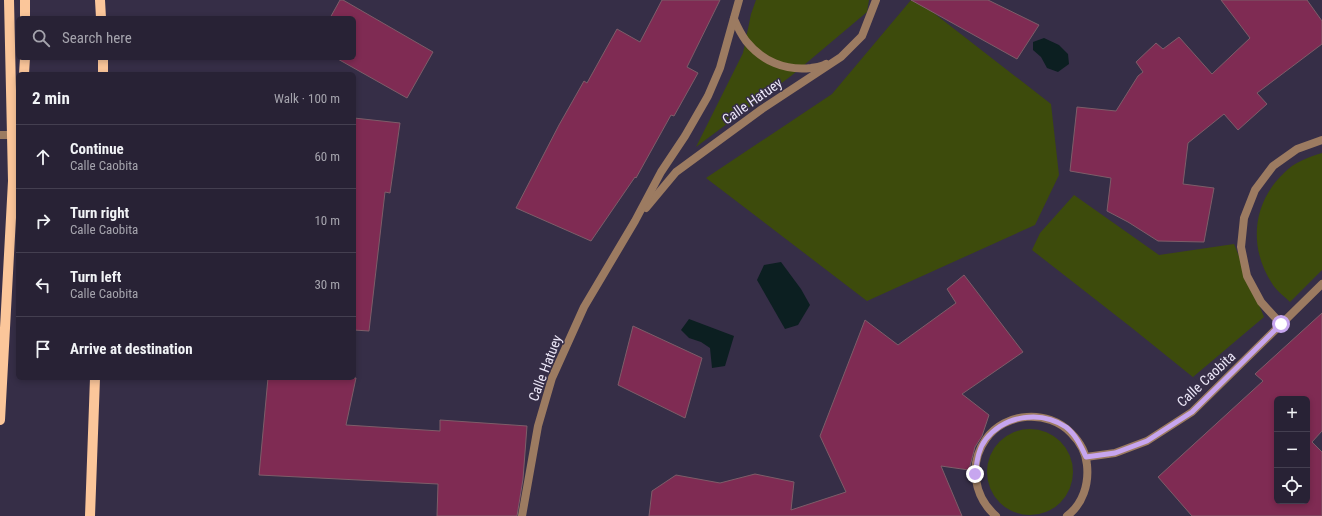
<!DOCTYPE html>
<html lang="en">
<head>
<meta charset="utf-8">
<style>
	:root { --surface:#282235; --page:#302a3d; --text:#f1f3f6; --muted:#a5a4ad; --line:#443f50 }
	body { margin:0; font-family:"Roboto Condensed",sans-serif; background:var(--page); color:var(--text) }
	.controls { position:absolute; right:12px; bottom:12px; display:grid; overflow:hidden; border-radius:6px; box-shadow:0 2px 6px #0003 }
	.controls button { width:36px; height:36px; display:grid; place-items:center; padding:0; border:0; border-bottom:1px solid var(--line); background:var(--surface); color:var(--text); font:20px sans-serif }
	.stop { position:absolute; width:12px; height:12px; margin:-9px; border:3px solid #c7a6ef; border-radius:50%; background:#fff }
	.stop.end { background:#c7a6ef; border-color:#fff; box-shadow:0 1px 4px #0008 }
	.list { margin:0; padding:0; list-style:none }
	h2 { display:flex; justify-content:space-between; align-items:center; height:52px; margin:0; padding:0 16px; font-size:17px }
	h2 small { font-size:13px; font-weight:400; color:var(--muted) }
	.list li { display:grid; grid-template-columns:26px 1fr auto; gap:12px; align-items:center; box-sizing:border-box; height:64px; padding:0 16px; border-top:1px solid var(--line) }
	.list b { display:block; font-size:15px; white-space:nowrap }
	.list p { margin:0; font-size:13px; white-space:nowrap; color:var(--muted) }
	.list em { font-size:13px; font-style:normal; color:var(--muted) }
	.icon { flex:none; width:22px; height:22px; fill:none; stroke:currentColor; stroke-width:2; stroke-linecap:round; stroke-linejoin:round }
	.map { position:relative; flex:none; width:1322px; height:516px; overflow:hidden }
	.search { position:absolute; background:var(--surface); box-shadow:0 2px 6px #0003; left:16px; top:16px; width:340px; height:44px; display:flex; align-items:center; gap:10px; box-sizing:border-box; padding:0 14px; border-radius:6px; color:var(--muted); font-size:15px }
	.panel { position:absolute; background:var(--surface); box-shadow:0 2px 6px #0003; left:16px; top:72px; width:340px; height:308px; border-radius:6px }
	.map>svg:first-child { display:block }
</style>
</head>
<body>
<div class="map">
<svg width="1322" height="516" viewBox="0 0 1322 516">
	<rect width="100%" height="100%" fill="#362e47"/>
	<g fill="#3d4b0c">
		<path d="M 756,0 L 869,0 L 867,12 L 791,76 L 696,147 L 743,53 L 751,14 Z"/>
		<path d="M 911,0 L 917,0 L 1051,104 L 1059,175 L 1035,225 L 867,301 L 706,178 L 832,94 Z"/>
		<path d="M 1322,153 L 1322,270 L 1290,302 C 1285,297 1277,291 1273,285 C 1248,248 1252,203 1284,173 C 1294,162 1309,157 1322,153 Z"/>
		<path d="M 1074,195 L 1159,255 L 1234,244 L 1264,317 L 1193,377 L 1199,382 L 1132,328 L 1032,250 L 1040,233 Z"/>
		<circle cx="1030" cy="472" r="43"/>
	</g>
	<g fill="#0c1f21">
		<path d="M 1044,38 L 1059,45 L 1068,54 L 1069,64 L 1058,72 L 1047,68 L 1041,57 L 1033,50 L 1033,42 Z"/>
		<path d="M 781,262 L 801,289 L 810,305 L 798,325 L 785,329 L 757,280 L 764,265 Z"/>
		<path d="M 689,319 L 734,336 L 725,366 L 712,368 L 710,348 L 701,342 L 689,338 L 681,330 Z"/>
	</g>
	<g fill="#7f2b53" stroke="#7d5d69" fill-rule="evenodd">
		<path d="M 340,0 L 343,0 L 433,52 L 407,98 L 336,58 L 354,58 L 354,18 L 330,18 Z"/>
		<path d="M 662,0 L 720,0 L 687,67 L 698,73 L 674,116 L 671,115 L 636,178 L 635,177 L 591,241 L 516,208 L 559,125 L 584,81 L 587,83 L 617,29 L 640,42 Z"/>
		<path d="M 911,0 L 988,0 L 1039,25 L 1017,59 Z"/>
		<path d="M 1221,0 L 1307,0 L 1322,21 L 1322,44 L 1257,93 L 1267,104 L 1238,130 L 1224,114 L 1188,143 L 1183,184 L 1214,188 L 1204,242 L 1158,241 L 1128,222 L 1107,211 L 1111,178 L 1070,171 L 1077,107 L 1116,111 L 1138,76 L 1143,72 L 1136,62 L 1156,43 L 1163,49 L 1179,37 L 1212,74 L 1250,38 Z"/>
		<path d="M 354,118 L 400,123 L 390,193 L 385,192 L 369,331 L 354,330 Z"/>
		<path d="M 964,275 L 1023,352 L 962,394 L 989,415 L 982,436 L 975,447 L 969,470 L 941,466 L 962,516 L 649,516 L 652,491 L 676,475 L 720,483 L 755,474 L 794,482 L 791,510 L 846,492 L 820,436 L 865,320 L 898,345 L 956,303 L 947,289 Z"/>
		<path d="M 1322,313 L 1322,431 L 1312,442 L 1322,452 L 1322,516 L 1192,516 L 1158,477 L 1263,381 L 1255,374 ZM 1277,399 L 1307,399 L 1307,501 L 1277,501 Z"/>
		<path d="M 633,326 L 702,358 L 685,418 L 618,385 Z"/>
		<path d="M 268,378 L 356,378 L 346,425 L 440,431 L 440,420 L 527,426 L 523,479 L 517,516 L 437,516 L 438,484 L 259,475 Z"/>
	</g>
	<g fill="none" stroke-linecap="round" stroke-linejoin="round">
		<path stroke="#9c7b61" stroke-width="8" d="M 0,135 L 13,135"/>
		<g stroke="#9c7b61" stroke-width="8">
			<path d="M 734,19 C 737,26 741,34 746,41 C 762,61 785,71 811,68 C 817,67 821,67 826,64"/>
			<path d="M 646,208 L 676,172 L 762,109 L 841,57 L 862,36 L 876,0"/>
			<path d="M 1281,324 L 1261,302 L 1247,276 L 1241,247 L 1244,218 L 1255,190 L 1273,166 L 1297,149 L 1322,140"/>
			<path d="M 1086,457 L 1115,453 L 1147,441 L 1192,412 L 1322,284"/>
			<path d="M 522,516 L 538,426 L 552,378 L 584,307 L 635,221 L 661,172 L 685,136 L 708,96 L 720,68 L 739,0"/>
			<path d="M 996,516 C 974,497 968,464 986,439 C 1005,412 1048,409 1071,433 C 1080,442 1086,452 1087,465 C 1089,484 1083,504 1067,516"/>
		</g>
		<g stroke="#fbc69a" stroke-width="10">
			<path d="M 25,0 L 25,18"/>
			<path d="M 100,0 L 101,18"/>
			<path d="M 103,58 L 103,74"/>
			<path d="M 24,74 L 25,58"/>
			<path d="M 0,420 L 13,181 L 9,0"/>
			<path d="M 90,516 L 95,378"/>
		</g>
	</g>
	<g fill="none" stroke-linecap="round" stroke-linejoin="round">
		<path stroke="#c7a6ef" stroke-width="5" d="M 975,474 C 977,462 978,449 986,439 C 1005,415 1041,410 1066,427 C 1076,435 1081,446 1086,457 L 1115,453 L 1147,441 L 1192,412 L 1281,324"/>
	</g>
	<g text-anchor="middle" stroke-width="3" stroke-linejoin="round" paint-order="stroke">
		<g font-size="14" fill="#ece7f8" stroke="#362e47">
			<text transform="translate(752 101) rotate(-35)" y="5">Calle Hatuey</text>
			<text transform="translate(545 368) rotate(-69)" y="5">Calle Hatuey</text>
			<text transform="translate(1206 379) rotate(-43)" y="5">Calle Caobita</text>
		</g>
	</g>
</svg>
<div class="controls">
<button>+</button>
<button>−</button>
<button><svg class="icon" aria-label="locate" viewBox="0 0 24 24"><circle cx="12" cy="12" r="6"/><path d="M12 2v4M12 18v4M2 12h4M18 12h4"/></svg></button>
</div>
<div class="stop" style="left:1281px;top:324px"></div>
<div class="stop end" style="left:975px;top:474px"></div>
<div class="search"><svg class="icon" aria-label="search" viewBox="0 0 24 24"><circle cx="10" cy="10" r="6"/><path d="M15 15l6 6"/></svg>Search here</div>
<section class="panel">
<h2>2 min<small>Walk · 100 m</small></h2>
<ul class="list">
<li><svg class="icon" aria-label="ahead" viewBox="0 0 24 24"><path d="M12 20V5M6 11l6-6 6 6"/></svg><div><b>Continue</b><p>Calle Caobita</p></div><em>60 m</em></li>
<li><svg class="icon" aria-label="right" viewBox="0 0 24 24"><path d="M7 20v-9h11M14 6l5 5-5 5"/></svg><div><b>Turn right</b><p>Calle Caobita</p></div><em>10 m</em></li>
<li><svg class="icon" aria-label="left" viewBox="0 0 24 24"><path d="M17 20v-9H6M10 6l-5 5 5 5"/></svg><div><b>Turn left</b><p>Calle Caobita</p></div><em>30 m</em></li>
<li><svg class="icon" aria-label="arrive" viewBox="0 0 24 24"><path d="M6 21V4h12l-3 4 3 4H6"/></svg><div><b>Arrive at destination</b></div></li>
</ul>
</section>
</div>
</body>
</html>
